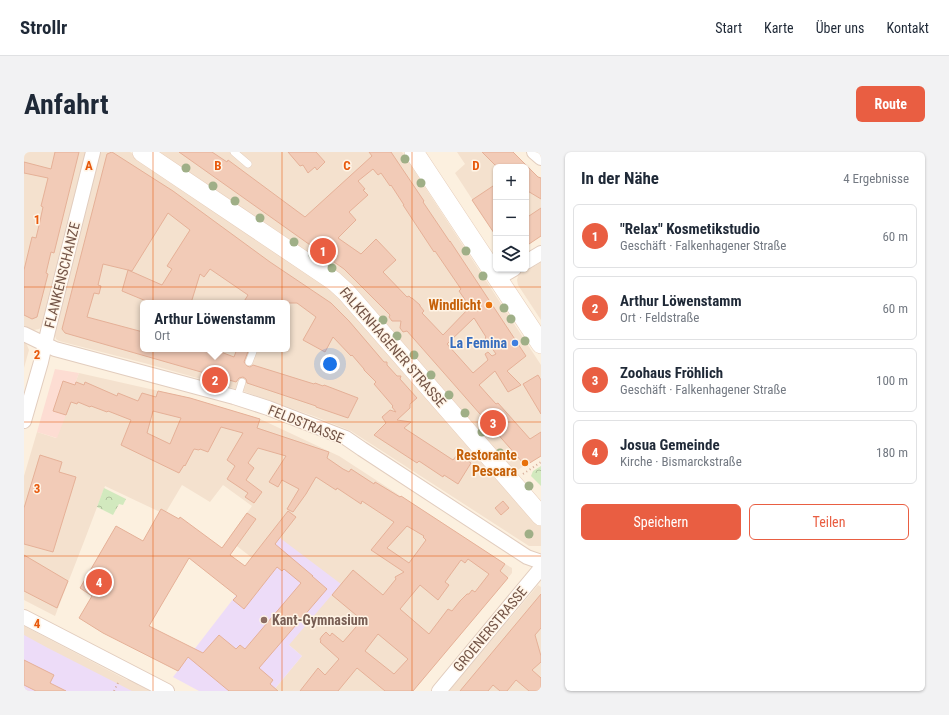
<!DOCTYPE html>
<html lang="de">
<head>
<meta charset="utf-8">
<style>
	:root { --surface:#fff; --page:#f2f2f3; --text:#1f2937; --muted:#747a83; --line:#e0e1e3; --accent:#e95e42 }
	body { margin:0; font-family:"Roboto Condensed",sans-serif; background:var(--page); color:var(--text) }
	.controls { position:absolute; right:12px; top:12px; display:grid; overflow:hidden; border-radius:6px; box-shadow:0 1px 3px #0004 }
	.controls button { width:36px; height:36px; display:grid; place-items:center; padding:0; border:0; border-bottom:1px solid var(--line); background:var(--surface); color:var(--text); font:20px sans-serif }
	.you { position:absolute; left:306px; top:212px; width:14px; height:14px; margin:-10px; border:3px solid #fff; border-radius:50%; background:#1a73e8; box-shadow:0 0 0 6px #1a73e833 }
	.badge { display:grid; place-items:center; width:26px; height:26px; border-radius:50%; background:var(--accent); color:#fff; font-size:13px; font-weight:700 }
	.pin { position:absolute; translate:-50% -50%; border:2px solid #fff; box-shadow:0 1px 4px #0006 }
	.popup { position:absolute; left:116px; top:148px; width:150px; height:52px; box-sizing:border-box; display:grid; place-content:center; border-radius:6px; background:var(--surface); filter:drop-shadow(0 1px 3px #0005); font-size:13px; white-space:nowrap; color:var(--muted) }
	.popup b { font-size:15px; color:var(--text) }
	.popup::after { content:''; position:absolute; left:50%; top:100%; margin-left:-8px; border:8px solid transparent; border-top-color:var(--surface) }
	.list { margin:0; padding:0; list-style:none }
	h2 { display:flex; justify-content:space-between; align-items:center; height:52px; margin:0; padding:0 16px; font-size:17px }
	h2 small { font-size:13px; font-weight:400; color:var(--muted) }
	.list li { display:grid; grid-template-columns:26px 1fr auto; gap:12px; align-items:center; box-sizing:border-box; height:64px; margin:0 8px 8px; padding:0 8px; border:1px solid var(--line); border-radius:6px }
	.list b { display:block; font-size:15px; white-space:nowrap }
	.list p { margin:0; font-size:13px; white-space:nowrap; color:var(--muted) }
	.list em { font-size:13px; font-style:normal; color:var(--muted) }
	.actions { display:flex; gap:8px; padding:12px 16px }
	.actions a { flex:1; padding:9px 0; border:1px solid var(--accent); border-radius:6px; text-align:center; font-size:14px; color:var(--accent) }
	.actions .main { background:var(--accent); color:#fff }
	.icon { flex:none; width:22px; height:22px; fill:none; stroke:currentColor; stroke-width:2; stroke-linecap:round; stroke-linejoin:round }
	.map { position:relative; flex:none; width:517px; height:539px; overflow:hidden; border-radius:6px }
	header { display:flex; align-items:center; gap:24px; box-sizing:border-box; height:56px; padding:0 20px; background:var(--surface); border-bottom:1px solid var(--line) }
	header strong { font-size:19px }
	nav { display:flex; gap:22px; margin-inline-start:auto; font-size:14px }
	.intro { display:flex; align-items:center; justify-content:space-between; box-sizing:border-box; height:96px; padding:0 24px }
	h1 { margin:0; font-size:28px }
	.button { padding:10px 18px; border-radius:6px; background:var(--accent); color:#fff; font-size:14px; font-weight:700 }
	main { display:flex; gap:24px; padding:0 24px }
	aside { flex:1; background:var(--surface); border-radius:6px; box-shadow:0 1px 3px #0004 }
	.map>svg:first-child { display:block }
</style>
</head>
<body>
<header>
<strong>Strollr</strong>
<nav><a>Start</a><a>Karte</a><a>Über uns</a><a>Kontakt</a></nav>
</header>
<div class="intro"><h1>Anfahrt</h1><a class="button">Route</a></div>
<main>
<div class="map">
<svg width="517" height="539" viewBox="0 0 517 539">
	<defs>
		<pattern id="forest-crowns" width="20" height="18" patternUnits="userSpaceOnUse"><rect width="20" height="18" fill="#d2e9be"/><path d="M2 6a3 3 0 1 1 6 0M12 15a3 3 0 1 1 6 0" fill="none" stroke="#afbf9c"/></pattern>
	</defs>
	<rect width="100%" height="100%" fill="#fcf0df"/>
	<g fill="#f4e1ce" fill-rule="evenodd">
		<path d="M 0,0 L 63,0 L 19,170 L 18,174 L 15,177 L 10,178 L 6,178 L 0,174 Z"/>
		<path d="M 76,0 L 106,0 L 302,130 L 517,373 L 517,394 L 505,394 L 327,279 L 292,265 L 219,239 L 124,212 L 35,189 L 32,187 L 31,184 L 31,180 ZM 119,151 L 263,151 L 263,197 L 119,197 Z"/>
		<path d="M 134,0 L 378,0 L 517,213 L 517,304 L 490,320 L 324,130 Z"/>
		<path d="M 433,0 L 489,0 L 514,25 L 517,26 L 517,84 L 502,94 L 502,15 L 472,15 L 472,84 L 431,21 L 441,12 Z"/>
		<path d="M 517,110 L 517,168 L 494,133 L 493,128 L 494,124 L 498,118 L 502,117 L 502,115 L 505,114 L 511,114 Z"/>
		<path d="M 0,189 L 3,193 L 5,198 L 0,216 Z"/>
		<path d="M 55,221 L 166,246 L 236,267 L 315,304 L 481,412 L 488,416 L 488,421 L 389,539 L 249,539 L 278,504 L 265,493 L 256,386 L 236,412 L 204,387 L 228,354 L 199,333 L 186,350 L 158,333 L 142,360 L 137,357 L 136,360 L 81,334 L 61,387 L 31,464 L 0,448 L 0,324 L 13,280 L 32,286 L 44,249 Z"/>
		<path d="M 514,433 L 517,435 L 517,539 L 425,539 Z"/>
		<path d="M 0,474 L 103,528 L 106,526 L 114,529 L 114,533 L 126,539 L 0,539 Z"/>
	</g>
	<path fill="#fdddd3" d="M 31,217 L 55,221 L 45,248 L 47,250 L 33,286 L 13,280 Z"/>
	<g fill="#eddcf8">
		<path d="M 256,386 L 317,432 L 265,493 L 278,504 L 249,539 L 175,539 L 149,525 Z"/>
		<path d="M 0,483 L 22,495 L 108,539 L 0,539 Z"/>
	</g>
	<g fill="url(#forest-crowns)">
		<path d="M 517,314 L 517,334 L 507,324 L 509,319 Z"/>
		<path d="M 80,336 L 102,347 L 99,353 L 95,352 L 89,363 L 73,355 Z"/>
	</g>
	<g fill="#f2cbb7" stroke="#e5b097" fill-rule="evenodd">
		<path d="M 31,0 L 55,0 L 30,101 L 27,100 L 22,121 L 24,122 L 13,165 L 8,167 L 0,163 L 0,118 L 8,85 L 12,86 L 16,69 L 19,55 L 17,54 L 24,26 L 0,21 L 0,10 L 27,17 Z"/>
		<path d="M 88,0 L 149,39 L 246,110 L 307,151 L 325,169 L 360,210 L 363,210 L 363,213 L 373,224 L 377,224 L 376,227 L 393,246 L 386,252 L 386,256 L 373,268 L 387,270 L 380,276 L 429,308 L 434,302 L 447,311 L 434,332 L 420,323 L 419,325 L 395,309 L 393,311 L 350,283 L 362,271 L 358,265 L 366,258 L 372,260 L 368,255 L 369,254 L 350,232 L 352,230 L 340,218 L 340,217 L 328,203 L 327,204 L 309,185 L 301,200 L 279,188 L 292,165 L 273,151 L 219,151 L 224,143 L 186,117 L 180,125 L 176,122 L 167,151 L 127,151 L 98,139 L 104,118 L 79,112 L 74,133 L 77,134 L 75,142 L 70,141 L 63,165 L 119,180 L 119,197 L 189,197 L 210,205 L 213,197 L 225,197 L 220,210 L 223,214 L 226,215 L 229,213 L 290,232 L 291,231 L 299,234 L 300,233 L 334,246 L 324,266 L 292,255 L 292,254 L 223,231 L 222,227 L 219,225 L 215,226 L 212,230 L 41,181 L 38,177 L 83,2 ZM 144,61 L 166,78 L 143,114 L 148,117 L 138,133 L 104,118 L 108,119 Z"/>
		<path d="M 155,0 L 188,0 L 203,10 L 204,8 L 281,65 L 348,4 L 345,0 L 367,0 L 400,49 L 399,50 L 426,90 L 426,89 L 502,204 L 483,219 L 497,233 L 484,240 L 471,219 L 455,233 L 472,252 L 474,251 L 506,287 L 517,280 L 517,304 L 504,312 L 500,312 L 383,179 L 379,180 L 376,176 L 377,169 L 368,169 L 365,165 L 366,163 L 320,117 ZM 349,17 L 354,23 L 357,21 L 366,34 L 367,33 L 380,53 L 379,53 L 410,100 L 411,99 L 437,137 L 435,139 L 446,155 L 419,183 L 398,161 L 400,159 L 396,154 L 396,153 L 388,146 L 387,146 L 385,144 L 383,145 L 359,120 L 372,108 L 352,87 L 337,102 L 314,86 L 332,68 L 325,60 L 344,43 L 339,38 L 341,37 L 334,29 ZM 450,166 L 462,185 L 461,186 L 472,202 L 468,204 L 464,200 L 461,202 L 464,208 L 449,221 L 423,192 Z"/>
		<path d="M 264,0 L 292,0 L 301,10 L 293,18 L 291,15 L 284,21 L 279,13 L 276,14 Z"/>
		<path d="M 458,0 L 489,0 L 514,25 L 517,26 L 517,47 L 502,38 L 502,15 L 473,15 Z"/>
		<path d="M 472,32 L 472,84 L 448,48 Z"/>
		<path d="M 517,56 L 517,84 L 502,94 L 502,66 Z"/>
		<path d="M 514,223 L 517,228 L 517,262 L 499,232 Z"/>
		<path d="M 39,229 L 51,233 L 52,230 L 60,233 L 61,230 L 93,244 L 94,241 L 114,249 L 118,241 L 132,245 L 134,239 L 166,246 L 236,267 L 233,276 L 305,300 L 303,306 L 319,317 L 325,320 L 327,317 L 350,332 L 351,330 L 376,345 L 377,344 L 481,412 L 476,419 L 484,426 L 389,539 L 361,539 L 333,516 L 314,539 L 276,539 L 294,516 L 301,523 L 315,507 L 296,490 L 297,489 L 296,487 L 298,484 L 302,480 L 306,484 L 308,481 L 319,490 L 338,468 L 308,443 L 329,418 L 359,443 L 372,427 L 371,425 L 380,420 L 347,398 L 370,370 L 338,349 L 337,352 L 313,336 L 312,338 L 292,325 L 282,342 L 269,360 L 263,357 L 275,337 L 258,328 L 254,335 L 245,330 L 262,304 L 234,296 L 224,311 L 230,316 L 222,328 L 238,340 L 230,351 L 221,345 L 224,341 L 203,327 L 211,314 L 203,308 L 219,281 L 197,275 L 184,300 L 176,297 L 175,298 L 170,297 L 161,314 L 160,313 L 155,321 L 97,293 L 107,268 L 84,259 L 83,260 L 67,254 L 66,255 L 54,250 L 53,252 L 47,250 L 42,263 L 29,259 ZM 129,259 L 157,266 L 146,292 L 123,281 ZM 383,374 L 400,384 L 399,385 L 402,388 L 385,411 L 363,396 ZM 444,407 L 465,422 L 451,440 L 448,438 L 445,442 L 443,442 L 436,449 L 428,459 L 424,457 L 405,482 L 376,457 L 396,433 L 414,448 L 425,433 L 421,430 L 437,408 L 441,411 ZM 354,482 L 384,507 L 370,522 L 341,499 L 344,495 Z"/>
		<path d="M 16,303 L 38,310 L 35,320 L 52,325 L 29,400 L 0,392 L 0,356 Z"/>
		<path d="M 479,349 L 485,356 L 477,363 L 471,356 Z"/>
		<path d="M 137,357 L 155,367 L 156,365 L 198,396 L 223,361 L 232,367 L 206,403 L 221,414 L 264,359 L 272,365 L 251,392 L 289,424 L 288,424 L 303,437 L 235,516 L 249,528 L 246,532 L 254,539 L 205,539 L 164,505 L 154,519 L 79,481 L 55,466 L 68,444 L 56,436 L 92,374 L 119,389 ZM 165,406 L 213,444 L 209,448 L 220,457 L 253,415 L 258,419 L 260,417 L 277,431 L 221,497 L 216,493 L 212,497 L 195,483 L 179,501 L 125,474 Z"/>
		<path d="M 0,403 L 44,429 L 33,456 L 0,439 Z"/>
		<path d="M 517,442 L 517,476 L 511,483 L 517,504 L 517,510 L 508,518 L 517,526 L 517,539 L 505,539 L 492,528 L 483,539 L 476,539 L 469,533 L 464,539 L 436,539 Z"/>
		<path d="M 0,508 L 30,523 L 26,531 L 42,539 L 12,539 L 0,533 Z"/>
	</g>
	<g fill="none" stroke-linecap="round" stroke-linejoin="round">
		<defs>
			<g id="lane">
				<path d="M 210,0 L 224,12"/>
				<path d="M 225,210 L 230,197"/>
				<path d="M 213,246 L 218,230"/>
			</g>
			<g id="street">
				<path d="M 510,0 L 517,6"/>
				<path d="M 502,110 L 517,101"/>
				<path d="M 474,126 L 490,117"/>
				<path d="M 0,182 L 31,197 L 210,245 L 244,256 L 314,283 L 322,286 L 338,297 L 503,405 L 517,410"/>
				<path d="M 0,269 L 17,210 L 24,179 L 69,0"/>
				<path d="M 0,465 L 143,539"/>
				<path d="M 415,539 L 517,416"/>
			</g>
			<g id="secondary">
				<path d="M 118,0 L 310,129 L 322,140 L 517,364"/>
				<path d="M 390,0 L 517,192"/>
			</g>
		</defs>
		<use href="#lane" stroke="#e2cdbe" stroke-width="8"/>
		<use href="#street" stroke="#e2cdbe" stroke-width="16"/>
		<use href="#secondary" stroke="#e7cebb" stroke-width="20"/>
		<g stroke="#d6ae9a" stroke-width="2" stroke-dasharray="1 3" stroke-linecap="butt">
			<path d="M 499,322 L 517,310"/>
			<path d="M 90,539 L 95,529"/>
		</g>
		<use href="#lane" stroke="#fff" stroke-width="7"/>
		<use href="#street" stroke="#fff" stroke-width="14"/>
		<use href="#secondary" stroke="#fff" stroke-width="19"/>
	</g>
	<g fill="#9faf87">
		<circle cx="381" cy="7" r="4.5"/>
		<circle cx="162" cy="16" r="4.5"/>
		<circle cx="397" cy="31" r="4.5"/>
		<circle cx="189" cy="34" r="4.5"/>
		<circle cx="211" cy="49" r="4.5"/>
		<circle cx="236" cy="66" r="4.5"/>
		<circle cx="270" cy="90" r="4.5"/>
		<circle cx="442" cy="99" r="4.5"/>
		<circle cx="289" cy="103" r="4.5"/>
		<circle cx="308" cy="116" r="4.5"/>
		<circle cx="459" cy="124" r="4.5"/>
		<circle cx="480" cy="156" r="4.5"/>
		<circle cx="487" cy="167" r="4.5"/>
		<circle cx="359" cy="168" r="4.5"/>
		<circle cx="373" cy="184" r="4.5"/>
		<circle cx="501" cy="189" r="4.5"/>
		<circle cx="390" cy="203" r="4.5"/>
		<circle cx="407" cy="223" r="4.5"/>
		<circle cx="425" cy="243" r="4.5"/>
		<circle cx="441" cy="261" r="4.5"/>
		<circle cx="458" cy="280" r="4.5"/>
		<circle cx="476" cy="301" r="4.5"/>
		<circle cx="505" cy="334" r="4.5"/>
		<circle cx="505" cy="382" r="4.5"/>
	</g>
	<path fill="none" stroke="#e8590c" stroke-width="1" stroke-opacity="0.55" d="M 129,0 L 129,539M 258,0 L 258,539M 388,0 L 388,539M 0,135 L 517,135M 0,270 L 517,270M 0,404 L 517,404"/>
	<g fill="#e8710a" stroke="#fff4e6" stroke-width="1.5">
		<circle cx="465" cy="153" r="4"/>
		<circle cx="501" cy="311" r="4"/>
	</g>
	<circle fill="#3f7fe0" stroke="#fff4e6" stroke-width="1.5" cx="491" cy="191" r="4"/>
	<circle fill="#8d6e63" stroke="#fff4e6" stroke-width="1.5" cx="240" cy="468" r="4"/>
	<g text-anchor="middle" stroke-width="3" stroke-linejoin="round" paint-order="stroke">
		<g font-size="14" fill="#735447" stroke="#fff4e6">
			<text transform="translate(38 123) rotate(-76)" y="5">FLANKENSCHANZE</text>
			<text transform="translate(369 195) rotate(49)" y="5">FALKENHAGENER STRASSE</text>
			<text transform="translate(282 272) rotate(22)" y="5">FELDSTRASSE</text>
			<text transform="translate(466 477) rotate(-50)" y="5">GROENERSTRASSE</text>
		</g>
		<g font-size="14" font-weight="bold" fill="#c56008" stroke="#fff4e6" text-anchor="end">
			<text x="457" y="158">Windlicht</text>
			<text x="493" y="308">Restorante<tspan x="493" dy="16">Pescara</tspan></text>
		</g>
		<g font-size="14" font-weight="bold" fill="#366cbe" stroke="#fff4e6" text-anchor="end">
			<text x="483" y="196">La Femina</text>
		</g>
		<g font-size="14" font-weight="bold" fill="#785e54" stroke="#fff4e6" text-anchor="start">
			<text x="248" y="473">Kant-Gymnasium</text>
		</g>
	</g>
	<g font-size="13" text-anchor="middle" font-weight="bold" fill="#e8590c" stroke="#fff4e6" stroke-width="3" stroke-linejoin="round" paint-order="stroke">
		<text x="65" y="18">A</text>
		<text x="194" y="18">B</text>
		<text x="323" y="18">C</text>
		<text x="452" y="18">D</text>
		<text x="13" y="72">1</text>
		<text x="13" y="207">2</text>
		<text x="13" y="341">3</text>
		<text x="13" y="476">4</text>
	</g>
</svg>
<div class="controls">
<button>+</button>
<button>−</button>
<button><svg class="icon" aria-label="layers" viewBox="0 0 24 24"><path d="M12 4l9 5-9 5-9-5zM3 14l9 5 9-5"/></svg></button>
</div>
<div class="you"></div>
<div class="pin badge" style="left:299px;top:99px">1</div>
<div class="pin badge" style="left:191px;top:228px">2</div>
<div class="popup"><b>Arthur Löwenstamm</b>Ort</div>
<div class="pin badge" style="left:469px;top:271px">3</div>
<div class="pin badge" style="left:75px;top:430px">4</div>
</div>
<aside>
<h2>In der Nähe<small>4 Ergebnisse</small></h2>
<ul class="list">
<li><span class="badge">1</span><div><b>&quot;Relax&quot; Kosmetikstudio</b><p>Geschäft · Falkenhagener Straße</p></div><em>60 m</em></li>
<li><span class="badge">2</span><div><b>Arthur Löwenstamm</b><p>Ort · Feldstraße</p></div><em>60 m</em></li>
<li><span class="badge">3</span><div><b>Zoohaus Fröhlich</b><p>Geschäft · Falkenhagener Straße</p></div><em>100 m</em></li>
<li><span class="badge">4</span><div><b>Josua Gemeinde</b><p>Kirche · Bismarckstraße</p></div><em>180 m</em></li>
</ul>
<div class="actions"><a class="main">Speichern</a><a>Teilen</a></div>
</aside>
</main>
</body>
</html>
